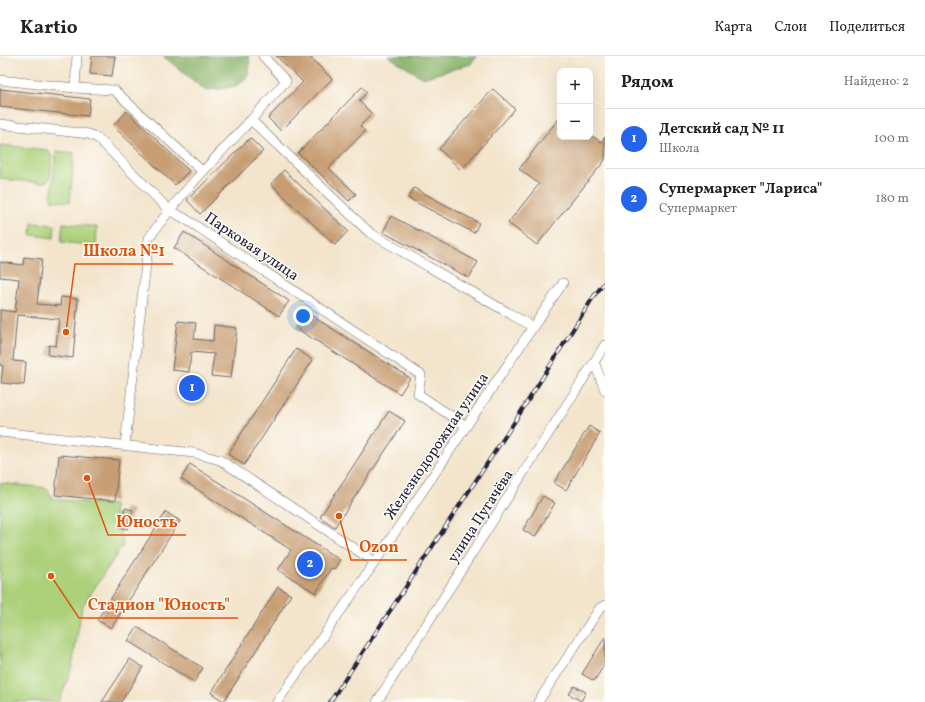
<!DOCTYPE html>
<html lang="ru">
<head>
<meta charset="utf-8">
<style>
	:root { --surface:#fff; --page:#f2f2f2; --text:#222; --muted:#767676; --line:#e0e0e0; --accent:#2563eb }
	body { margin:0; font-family:Vollkorn,serif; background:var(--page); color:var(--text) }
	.controls { position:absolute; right:12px; top:12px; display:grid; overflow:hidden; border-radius:8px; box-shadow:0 4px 16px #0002 }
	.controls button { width:36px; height:36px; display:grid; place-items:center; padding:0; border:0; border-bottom:1px solid var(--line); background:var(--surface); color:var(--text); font:20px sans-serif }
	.you { position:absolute; left:303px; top:260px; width:14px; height:14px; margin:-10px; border:3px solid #fff; border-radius:50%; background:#1a73e8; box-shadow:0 0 0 6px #1a73e833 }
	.badge { display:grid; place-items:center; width:26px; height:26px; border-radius:50%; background:var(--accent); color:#fff; font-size:13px; font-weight:700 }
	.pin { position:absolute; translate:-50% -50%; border:2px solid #fff; box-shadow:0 1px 4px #0006 }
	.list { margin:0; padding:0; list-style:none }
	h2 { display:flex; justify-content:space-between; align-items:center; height:52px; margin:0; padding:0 16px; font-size:17px }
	h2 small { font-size:13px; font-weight:400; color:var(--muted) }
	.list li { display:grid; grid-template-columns:26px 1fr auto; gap:12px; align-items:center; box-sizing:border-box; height:60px; padding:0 16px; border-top:1px solid var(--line) }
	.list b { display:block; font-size:15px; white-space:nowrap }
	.list p { margin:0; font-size:13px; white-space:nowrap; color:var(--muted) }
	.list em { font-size:13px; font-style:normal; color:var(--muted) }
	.map { position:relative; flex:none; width:605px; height:646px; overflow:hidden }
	header { display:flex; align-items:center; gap:24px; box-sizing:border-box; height:56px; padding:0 20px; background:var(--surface); border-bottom:1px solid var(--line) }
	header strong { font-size:19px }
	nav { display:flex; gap:22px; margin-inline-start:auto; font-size:14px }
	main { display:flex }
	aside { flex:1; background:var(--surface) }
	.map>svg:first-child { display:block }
</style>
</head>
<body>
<header>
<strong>Kartio</strong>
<nav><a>Карта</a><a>Слои</a><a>Поделиться</a></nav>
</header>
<main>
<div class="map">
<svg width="605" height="646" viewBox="0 0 605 646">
	<rect width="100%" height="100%" fill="#fdfcf7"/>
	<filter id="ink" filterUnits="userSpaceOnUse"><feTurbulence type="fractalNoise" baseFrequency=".025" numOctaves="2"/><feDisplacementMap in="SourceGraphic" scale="8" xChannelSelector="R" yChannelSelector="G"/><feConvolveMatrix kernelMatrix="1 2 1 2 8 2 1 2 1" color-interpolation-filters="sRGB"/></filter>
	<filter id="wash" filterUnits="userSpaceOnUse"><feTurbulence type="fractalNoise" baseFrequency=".012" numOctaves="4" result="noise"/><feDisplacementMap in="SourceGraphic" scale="16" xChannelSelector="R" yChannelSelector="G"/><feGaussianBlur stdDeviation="0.9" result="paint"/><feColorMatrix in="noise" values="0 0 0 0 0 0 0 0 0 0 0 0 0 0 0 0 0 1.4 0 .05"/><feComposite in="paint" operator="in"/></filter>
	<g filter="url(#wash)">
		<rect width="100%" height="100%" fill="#f3e4cb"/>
		<g fill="#abd079" stroke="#66795a">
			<path d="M 0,89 L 48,94 L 52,101 L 50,123 L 44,127 L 0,123 Z"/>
			<path d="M 56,95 L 74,97 L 70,146 L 51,144 Z"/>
			<path d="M 32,167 L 55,169 L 54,182 L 31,179 Z"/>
			<path d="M 63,167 L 97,171 L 96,190 L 61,186 Z"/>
			<path d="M 0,427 L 47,432 L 53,443 L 114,449 L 115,459 L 123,459 L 119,471 L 123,489 L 82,551 L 72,611 L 59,646 L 0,646 Z"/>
		</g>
		<g fill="#88b269" stroke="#556a52">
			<path d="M 163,0 L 249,0 C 254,33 230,32 205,34 Z"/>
			<path d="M 388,0 L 476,0 L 471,8 L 423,22 Z"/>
		</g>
		<g id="blocks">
			<g fill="#c79e73">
				<path d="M 92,0 L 115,0 L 112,20 L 90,18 Z"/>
				<path d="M 276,0 L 309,0 L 332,23 L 281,75 L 268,62 L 303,26 Z"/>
				<path d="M 362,31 L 367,36 L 359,45 L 372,58 L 360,70 L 365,75 L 329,112 L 356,138 L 349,145 L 298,97 Z"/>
				<path d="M 0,33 L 90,43 L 88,60 L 0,51 Z"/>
				<path d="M 493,33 L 515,53 L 461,114 L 439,93 Z"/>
				<path d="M 127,55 L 189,115 L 175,129 L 113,70 Z"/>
				<path d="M 560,61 L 560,81 L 594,81 L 601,86 L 605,81 L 605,104 L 537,189 L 508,167 L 539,128 L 519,113 Z"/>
				<path d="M 250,82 L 263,95 L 200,158 L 187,144 Z"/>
				<path d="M 284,114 L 348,175 L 335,189 L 271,128 Z"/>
				<path d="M 414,132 L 479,167 L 474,177 L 408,142 Z"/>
				<path d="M 391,160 L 478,206 L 469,222 L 383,176 Z"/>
				<path d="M 184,176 L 289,245 L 279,260 L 174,192 Z"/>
				<path d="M 24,201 L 42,203 L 37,248 L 60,250 L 61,241 L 78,243 L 73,302 L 48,299 L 49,289 L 56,290 L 59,263 L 17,259 L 13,305 L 26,306 L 24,329 L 1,327 L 3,310 L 0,309 L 0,254 L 15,256 L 19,223 L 0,221 L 0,206 L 23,209 Z"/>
				<path d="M 306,256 L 410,322 L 400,338 L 296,272 Z"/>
				<path d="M 178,265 L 196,267 L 194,283 L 213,285 L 214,269 L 237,272 L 231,322 L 211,320 L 214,298 L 191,296 L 189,316 L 172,314 Z"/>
				<path d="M 296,293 L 313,304 L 244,409 L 228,398 Z"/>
				<path d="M 389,355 L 405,365 L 335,471 L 320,461 Z"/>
				<path d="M 589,370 L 600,377 L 566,434 L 554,427 Z"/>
				<path d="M 59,399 L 119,404 L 115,445 L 55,439 Z"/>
				<path d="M 190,408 L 340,504 L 334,513 L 331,512 L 316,537 L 278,514 L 291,494 L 181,423 Z"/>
				<path d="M 543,440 L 555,447 L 535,481 L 523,474 Z"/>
				<path d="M 125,452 L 133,454 L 128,473 L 119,471 Z"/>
				<path d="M 166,456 L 180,465 L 111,572 L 97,564 Z"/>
				<path d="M 278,531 L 291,539 L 224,645 L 211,637 Z"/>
				<path d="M 137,571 L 203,612 L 194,626 L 128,585 Z"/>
				<path d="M 605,581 L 605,608 L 594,625 L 582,618 Z"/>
				<path d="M 130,603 L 143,611 L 121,646 L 102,646 Z"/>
				<path d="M 574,630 L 586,636 L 581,645 L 569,638 Z"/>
			</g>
		</g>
	</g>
	<g filter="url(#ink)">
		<use href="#blocks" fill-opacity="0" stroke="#6b666d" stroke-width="1"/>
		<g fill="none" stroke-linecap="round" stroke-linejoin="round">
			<defs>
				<g id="minor">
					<path d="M 263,0 L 286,25 L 251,64 L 370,177 L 533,271"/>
					<path d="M 0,24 L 75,32 L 77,0"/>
					<path d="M 75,32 L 114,34 L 202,115"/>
					<path d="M 0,68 L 89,78 L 99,83 L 169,154 L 184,162 L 421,319 L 418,338 L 466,370"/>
					<path d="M 594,306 L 605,334"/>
					<path d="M 0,376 L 194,397 L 220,404 L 375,506"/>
					<path d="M 125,389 L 149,182 C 179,139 215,102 251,64"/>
					<path d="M 277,646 L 375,506 L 533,271 L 563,227"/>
					<path d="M 377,646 L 605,289"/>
					<path d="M 538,646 L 600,552 L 605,549"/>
				</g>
			</defs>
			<use href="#minor" stroke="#6b666d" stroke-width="10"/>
			<use href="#minor" stroke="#fff" stroke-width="9"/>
			<defs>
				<path id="rail" d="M 330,646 L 517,362 L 594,240 L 605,226"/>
			</defs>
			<use href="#rail" stroke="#22223b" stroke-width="4"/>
			<use href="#rail" stroke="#fdfcf7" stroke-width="2.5" stroke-dasharray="8" stroke-linecap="butt"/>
		</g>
	</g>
	<g text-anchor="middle" stroke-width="3" stroke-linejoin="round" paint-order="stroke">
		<g font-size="15" fill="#22223b" stroke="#fdfcf7">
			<text transform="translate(252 190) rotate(34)" y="5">Парковая улица</text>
			<text transform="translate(436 390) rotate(-56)" y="5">Железнодорожная улица</text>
			<text transform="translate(480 460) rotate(-57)" y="5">улица Пугачёва</text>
		</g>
	</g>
	<path fill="none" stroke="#de560e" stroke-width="1.5" d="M66 276L75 208H173M87 422L108 479H186M339 460L351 504H407M51 520L79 562H238"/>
	<g fill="#de560e" stroke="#fdfcf7" stroke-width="1.5">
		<circle cx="66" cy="276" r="4"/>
		<circle cx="87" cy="422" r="4"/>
		<circle cx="339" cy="460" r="4"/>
		<circle cx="51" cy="520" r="4"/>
	</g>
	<g font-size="16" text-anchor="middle" font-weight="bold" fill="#de560e" stroke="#fdfcf7" stroke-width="3" stroke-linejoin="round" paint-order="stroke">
		<text x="124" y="200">Школа №1</text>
		<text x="147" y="471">Юность</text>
		<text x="379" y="496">Ozon</text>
		<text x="159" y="554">Стадион "Юность"</text>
	</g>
</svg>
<div class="controls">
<button>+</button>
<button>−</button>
</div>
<div class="you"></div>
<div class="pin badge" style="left:192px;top:332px">1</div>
<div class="pin badge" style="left:310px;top:508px">2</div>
</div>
<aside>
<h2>Рядом<small>Найдено: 2</small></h2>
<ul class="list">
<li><span class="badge">1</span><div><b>Детский сад № 11</b><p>Школа</p></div><em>100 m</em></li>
<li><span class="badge">2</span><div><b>Супермаркет &quot;Лариса&quot;</b><p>Супермаркет</p></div><em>180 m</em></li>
</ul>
</aside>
</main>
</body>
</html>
